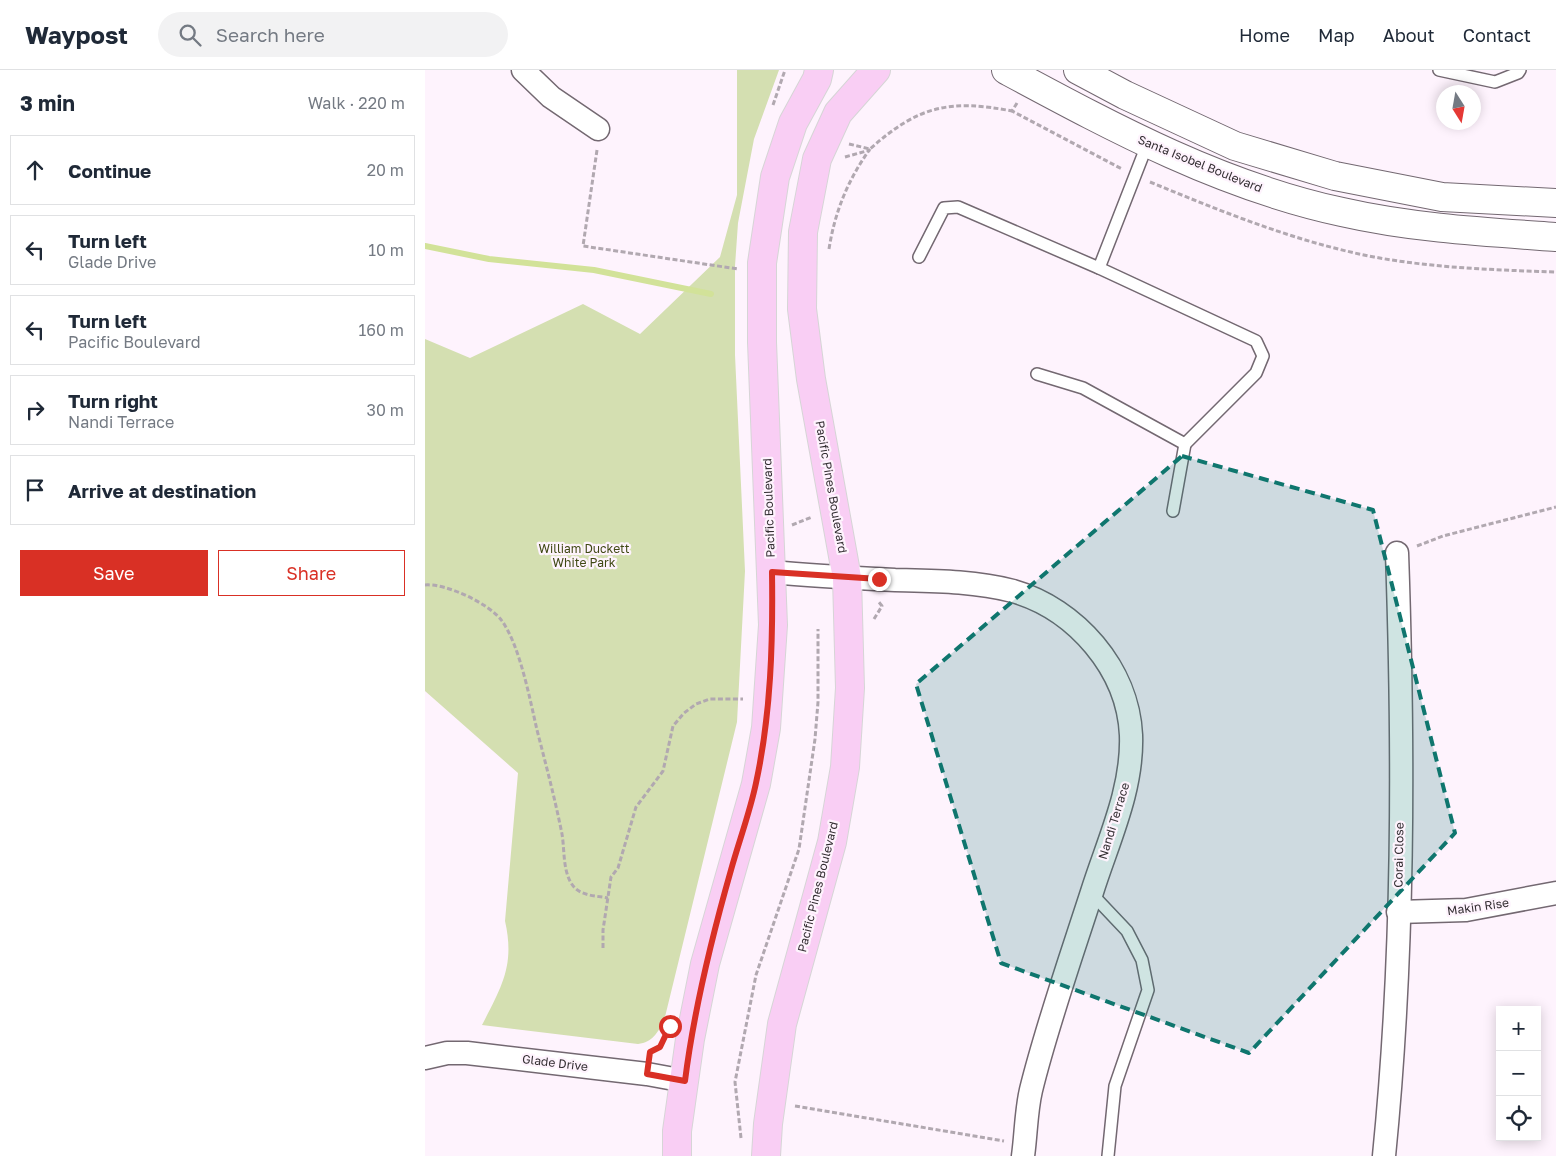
<!DOCTYPE html>
<html lang="en">
<head>
<meta charset="utf-8">
<style>
	:root { --surface:#fff; --page:#f2f2f3; --text:#1f2937; --muted:#747a83; --line:#e0e1e3; --accent:#d93025 }
	body { margin:0; font-family:"Golos Text",sans-serif; background:var(--page); color:var(--text) }
	.controls { position:absolute; right:15px; bottom:15px; display:grid; overflow:hidden; border-radius:0px; box-shadow:0 2px 12px #0003 }
	.controls button { width:45px; height:45px; display:grid; place-items:center; padding:0; border:0; border-bottom:1px solid var(--line); background:var(--surface); color:var(--text); font:25px sans-serif }
	.compass { position:absolute; left:1011px; top:15px; width:45px; height:45px; border-radius:50%; background:var(--surface); box-shadow:0 2px 12px #0003; rotate:169deg }
	.stop { position:absolute; width:15px; height:15px; margin:-11px; border:4px solid #d93025; border-radius:50%; background:#fff }
	.stop.end { background:#d93025; border-color:#fff; box-shadow:0 1px 5px #0008 }
	.list { margin:0; padding:0; list-style:none }
	h2 { display:flex; justify-content:space-between; align-items:center; height:65px; margin:0; padding:0 20px; font-size:21px }
	h2 small { font-size:16px; font-weight:400; color:var(--muted) }
	.list li { display:grid; grid-template-columns:32px 1fr auto; gap:15px; align-items:center; box-sizing:border-box; height:70px; margin:0 10px 10px; padding:0 10px; border:1px solid var(--line); border-radius:0px }
	.list b { display:block; font-size:19px; white-space:nowrap }
	.list p { margin:0; font-size:16px; white-space:nowrap; color:var(--muted) }
	.list em { font-size:16px; font-style:normal; color:var(--muted) }
	.actions { display:flex; gap:10px; padding:15px 20px }
	.actions a { flex:1; padding:11px 0; border:1px solid var(--accent); border-radius:0px; text-align:center; font-size:18px; color:var(--accent) }
	.actions .main { background:var(--accent); color:#fff }
	.icon { flex:none; width:28px; height:28px; fill:none; stroke:currentColor; stroke-width:2; stroke-linecap:round; stroke-linejoin:round }
	.map { position:relative; flex:none; width:1131px; height:1086px; overflow:hidden }
	header { display:flex; align-items:center; gap:30px; box-sizing:border-box; height:70px; padding:0 25px; background:var(--surface); border-bottom:1px solid var(--line) }
	header strong { font-size:24px }
	nav { display:flex; gap:28px; margin-inline-start:auto; font-size:18px }
	.search { width:350px; height:45px; background:var(--page); display:flex; align-items:center; gap:12px; box-sizing:border-box; padding:0 18px; border-radius:28px; color:var(--muted); font-size:19px }
	main { display:flex }
	aside { flex:1; background:var(--surface) }
	.map>svg:first-child { display:block }
</style>
</head>
<body>
<header>
<strong>Waypost</strong>
<div class="search"><svg class="icon" aria-label="search" viewBox="0 0 24 24"><circle cx="10" cy="10" r="6"/><path d="M15 15l6 6"/></svg>Search here</div>
<nav><a>Home</a><a>Map</a><a>About</a><a>Contact</a></nav>
</header>
<main>
<aside>
<h2>3 min<small>Walk · 220 m</small></h2>
<ul class="list">
<li><svg class="icon" aria-label="ahead" viewBox="0 0 24 24"><path d="M12 20V5M6 11l6-6 6 6"/></svg><div><b>Continue</b></div><em>20 m</em></li>
<li><svg class="icon" aria-label="left" viewBox="0 0 24 24"><path d="M17 20v-9H6M10 6l-5 5 5 5"/></svg><div><b>Turn left</b><p>Glade Drive</p></div><em>10 m</em></li>
<li><svg class="icon" aria-label="left" viewBox="0 0 24 24"><path d="M17 20v-9H6M10 6l-5 5 5 5"/></svg><div><b>Turn left</b><p>Pacific Boulevard</p></div><em>160 m</em></li>
<li><svg class="icon" aria-label="right" viewBox="0 0 24 24"><path d="M7 20v-9h11M14 6l5 5-5 5"/></svg><div><b>Turn right</b><p>Nandi Terrace</p></div><em>30 m</em></li>
<li><svg class="icon" aria-label="arrive" viewBox="0 0 24 24"><path d="M6 21V4h12l-3 4 3 4H6"/></svg><div><b>Arrive at destination</b></div></li>
</ul>
<div class="actions"><a class="main">Save</a><a>Share</a></div>
</aside>
<div class="map">
<svg width="1131" height="1086" viewBox="0 0 1131 1086">
	<rect width="100%" height="100%" fill="#fef3fd"/>
	<path fill="#d4dfb1" d="M 312,0 L 354,0 L 329,69 L 313,153 L 310,196 L 310,285 L 320,501 L 312,652 L 239,951 C 232,963 228,972 213,974 L 57,955 C 77,916 90,895 80,851 L 93,703 L 0,621 L 0,269 L 45,288 L 158,234 L 215,264 L 295,187 L 312,125 Z"/>
	<g fill="none" stroke-linecap="round" stroke-linejoin="round">
		<path stroke="#d2e299" stroke-width="6" d="M 0,176 L 64,189 L 169,200 L 286,224"/>
		<defs>
			<g id="service">
				<path d="M 1014,0 L 1070,12 L 1093,3 L 1095,0"/>
				<path d="M 494,187 L 519,138 L 533,137 L 674,198 L 831,271 L 838,286 L 831,303 L 760,374 L 658,318 L 612,304"/>
				<path d="M 674,198 L 722,75"/>
				<path d="M 748,441 L 760,374"/>
				<path d="M 666,823 L 702,861 L 717,890 L 723,920 L 690,1016 L 683,1086"/>
			</g>
			<g id="minor">
				<path d="M 98,0 L 126,27 L 173,59"/>
				<path d="M 347,502 C 388,506 429,508 470,510 C 509,511 549,511 588,521 C 651,539 703,599 706,665 C 708,720 683,771 667,822 C 646,887 622,955 606,1020 C 601,1041 601,1065 598,1086"/>
				<path d="M 973,842 L 1041,840 L 1131,823"/>
				<path d="M 0,988 L 22,983 L 42,983 L 222,1004 L 260,1011"/>
				<path d="M 959,1086 C 979,886 979,684 972,483"/>
			</g>
			<g id="tertiary">
				<path d="M 581,0 C 689,58 796,116 917,142 C 987,158 1060,162 1131,167"/>
				<path d="M 653,0 L 700,25 L 810,76 L 910,106 L 1017,127 L 1131,133"/>
			</g>
			<g id="primary">
				<path d="M 252,1086 L 252,1061 L 265,969 L 280,894 L 331,714 L 341,658 L 348,555 L 337,272 L 337,193 L 350,107 L 368,53 L 392,9 L 394,0"/>
				<path d="M 341,1086 L 343,1054 L 357,954 L 407,772 L 420,697 L 425,618 L 422,508 L 386,309 L 377,239 L 378,162 L 392,89 L 413,43 L 451,0"/>
			</g>
		</defs>
		<use href="#service" stroke="#736871" stroke-width="14"/>
		<use href="#minor" stroke="#736871" stroke-width="25"/>
		<use href="#tertiary" stroke="#736871" stroke-width="30"/>
		<use href="#primary" stroke="#d6d5d6" stroke-width="30"/>
		<g stroke="#b1a8b0" stroke-width="3" stroke-dasharray="5 2.5" stroke-linecap="butt">
			<path d="M 592,33 L 587,41 L 697,99"/>
			<path d="M 348,35 L 360,0"/>
			<path d="M 424,74 L 445,79 C 493,36 524,29 587,41"/>
			<path d="M 172,80 L 158,176 L 313,199"/>
			<path d="M 420,87 L 445,80"/>
			<path d="M 725,112 C 798,142 871,172 949,187 C 1009,198 1070,200 1131,202"/>
			<path d="M 404,179 C 410,141 423,110 445,79"/>
			<path d="M 367,455 L 387,447"/>
			<path d="M 992,476 L 1018,466 L 1131,437"/>
			<path d="M 0,515 C 21,513 65,534 77,551 C 95,576 105,630 112,660 C 121,695 130,729 137,764 C 140,781 137,806 151,819 C 159,826 173,826 183,828"/>
			<path d="M 449,549 L 457,536 L 453,531"/>
			<path d="M 178,878 L 178,860 L 186,807 L 193,798 L 211,737 L 238,701 L 248,656 L 259,643 L 271,634 L 285,629 L 318,629"/>
			<path d="M 225,981 L 235,977 L 238,973"/>
			<path d="M 370,1036 L 579,1071"/>
			<path d="M 316,1068 L 310,1012 L 331,905 L 374,779 L 390,669 L 393,632 L 393,559"/>
		</g>
		<use href="#service" stroke="#fff" stroke-width="11"/>
		<use href="#minor" stroke="#fff" stroke-width="22"/>
		<use href="#tertiary" stroke="#fff" stroke-width="28"/>
		<use href="#primary" stroke="#f9cef4" stroke-width="28"/>
	</g>
	<g fill="none" stroke-linecap="round" stroke-linejoin="round">
		<path stroke="#d93025" stroke-width="6" d="M 245,956 L 235,977 L 225,982 L 222,1004 L 260,1011 C 269,939 286,870 306,800 C 314,771 325,742 331,713 C 346,644 348,572 347,502 L 454,509"/>
	</g>
	<path fill="#0f766e" fill-opacity="0.2" stroke="#0f766e" stroke-width="4" stroke-dasharray="10 6" stroke-linejoin="round" d="M 757,386 L 948,440 L 1030,763 L 824,983 L 576,893 L 491,614 Z"/>
	<g text-anchor="middle" stroke-width="4.5" stroke-linejoin="round" paint-order="stroke">
		<g font-size="12" fill="#332e32" stroke="#fef3fd">
			<text transform="translate(775 94) rotate(22)" y="4">Santa Isobel Boulevard</text>
			<text transform="translate(406 417) rotate(80)" y="4">Pacific Pines Boulevard</text>
			<text transform="translate(344 438) rotate(-92)" y="4">Pacific Boulevard</text>
			<text transform="translate(689 751) rotate(-73)" y="4">Nandi Terrace</text>
			<text transform="translate(974 785) rotate(-89)" y="4">Corai Close</text>
			<text transform="translate(393 817) rotate(-76)" y="4">Pacific Pines Boulevard</text>
			<text transform="translate(1053 837) rotate(-8)" y="4">Makin Rise</text>
			<text transform="translate(130 993) rotate(7)" y="4">Glade Drive</text>
		</g>
		<g font-size="12" fill="#3f4813" stroke="#fef3fd">
			<text x="159" y="483">William Duckett<tspan x="159" dy="14">White Park</tspan></text>
		</g>
	</g>
</svg>
<div class="controls">
<button>+</button>
<button>−</button>
<button><svg class="icon" aria-label="locate" viewBox="0 0 24 24"><circle cx="12" cy="12" r="6"/><path d="M12 2v4M12 18v4M2 12h4M18 12h4"/></svg></button>
</div>
<svg class="compass" viewBox="-18 -18 36 36"><path d="M0-13l5 13h-10z" fill="#e53935"/><path d="M0 13l5-13h-10z" fill="#747a83"/></svg>
<div class="stop" style="left:245px;top:956px"></div>
<div class="stop end" style="left:454px;top:509px"></div>
</div>
</main>
</body>
</html>
